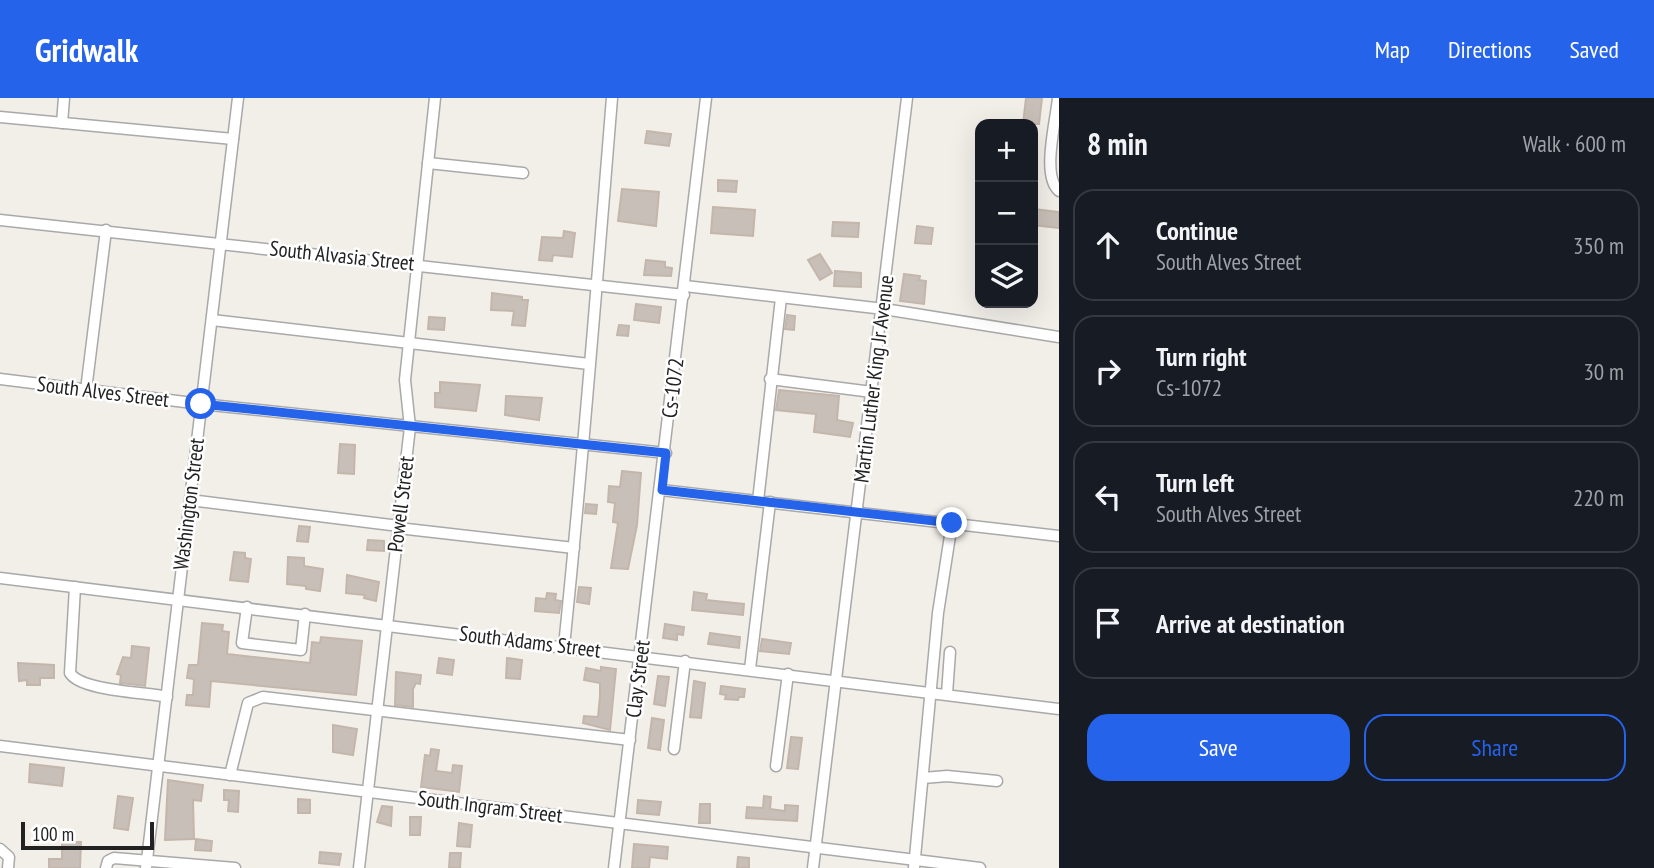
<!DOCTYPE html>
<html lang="en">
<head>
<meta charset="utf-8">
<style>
	:root { --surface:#171b24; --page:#20242c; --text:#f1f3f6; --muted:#9ea1a6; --line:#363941; --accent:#2563eb }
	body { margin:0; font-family:"PT Sans Narrow",sans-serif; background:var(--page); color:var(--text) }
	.controls { position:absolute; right:21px; top:21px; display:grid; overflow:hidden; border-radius:14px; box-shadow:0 7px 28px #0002 }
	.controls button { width:63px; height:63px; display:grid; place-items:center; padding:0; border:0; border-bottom:2px solid var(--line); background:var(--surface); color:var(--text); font:35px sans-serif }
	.scale { position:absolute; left:21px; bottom:18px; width:133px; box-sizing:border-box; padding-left:7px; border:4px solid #222; border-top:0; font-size:19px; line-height:24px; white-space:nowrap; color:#222; -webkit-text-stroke:5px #fff; paint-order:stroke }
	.stop { position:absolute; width:21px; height:21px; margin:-16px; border:5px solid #2563eb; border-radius:50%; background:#fff }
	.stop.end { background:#2563eb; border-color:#fff; box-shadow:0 2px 7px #0008 }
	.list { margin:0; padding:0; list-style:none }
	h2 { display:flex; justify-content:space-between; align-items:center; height:91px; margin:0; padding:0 28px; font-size:30px }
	h2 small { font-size:23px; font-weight:400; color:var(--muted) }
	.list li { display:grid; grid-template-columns:46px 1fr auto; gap:21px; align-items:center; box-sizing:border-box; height:112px; margin:0 14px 14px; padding:0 14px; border:2px solid var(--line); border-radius:21px }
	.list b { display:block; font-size:26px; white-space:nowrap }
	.list p { margin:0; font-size:23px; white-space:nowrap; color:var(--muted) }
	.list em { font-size:23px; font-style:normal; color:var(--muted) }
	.actions { display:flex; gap:14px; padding:21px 28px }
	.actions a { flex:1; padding:16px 0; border:2px solid var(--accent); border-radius:21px; text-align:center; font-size:24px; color:var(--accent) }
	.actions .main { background:var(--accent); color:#fff }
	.icon { flex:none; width:38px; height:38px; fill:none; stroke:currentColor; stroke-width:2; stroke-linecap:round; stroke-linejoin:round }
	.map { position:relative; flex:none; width:1059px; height:770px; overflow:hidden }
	header { display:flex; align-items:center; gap:42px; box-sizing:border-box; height:98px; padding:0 35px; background:var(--accent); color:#fff }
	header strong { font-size:33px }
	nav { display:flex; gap:38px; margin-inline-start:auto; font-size:24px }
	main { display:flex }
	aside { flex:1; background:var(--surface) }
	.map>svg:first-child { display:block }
</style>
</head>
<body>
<header>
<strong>Gridwalk</strong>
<nav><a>Map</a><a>Directions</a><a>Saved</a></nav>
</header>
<main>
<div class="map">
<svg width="1059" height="770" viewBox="0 0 1059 770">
	<rect width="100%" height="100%" fill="#f2efe9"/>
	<g fill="#c7bfb8" stroke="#c4b6ab" stroke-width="2">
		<path d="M 1026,0 L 1042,0 L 1039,26 L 1023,26 Z"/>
		<path d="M 647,33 L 671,36 L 669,48 L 645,45 Z"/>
		<path d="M 718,82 L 737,83 L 736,94 L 718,93 Z"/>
		<path d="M 622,91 L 659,94 L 656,128 L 618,123 Z"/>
		<path d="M 713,109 L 755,112 L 753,138 L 711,135 Z"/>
		<path d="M 1034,111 L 1059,114 L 1059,130 L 1033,127 Z"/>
		<path d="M 833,124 L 859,125 L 858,139 L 832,138 Z"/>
		<path d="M 917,128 L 933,130 L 931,146 L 915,145 Z"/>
		<path d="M 564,133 L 575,135 L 572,159 L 553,157 L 552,163 L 539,162 L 542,139 L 563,140 Z"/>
		<path d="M 820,156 L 832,175 L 820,182 L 808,162 Z"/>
		<path d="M 646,162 L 665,164 L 665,169 L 672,170 L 671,178 L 644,177 Z"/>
		<path d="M 835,173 L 861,175 L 861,189 L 834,188 Z"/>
		<path d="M 904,176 L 920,178 L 919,182 L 926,183 L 924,206 L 900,203 Z"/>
		<path d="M 492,195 L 522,199 L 522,202 L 528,202 L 525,228 L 512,227 L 514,213 L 491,212 Z"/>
		<path d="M 636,206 L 661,209 L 659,225 L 634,222 Z"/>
		<path d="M 787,217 L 795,218 L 794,232 L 785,231 Z"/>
		<path d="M 429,219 L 445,220 L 444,232 L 428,231 Z"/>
		<path d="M 619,227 L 629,228 L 628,238 L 617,237 Z"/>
		<path d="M 440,284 L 480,287 L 476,313 L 435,309 L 435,295 L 440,295 Z"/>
		<path d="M 779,292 L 839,298 L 837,322 L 853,325 L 850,339 L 814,334 L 816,316 L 776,312 Z"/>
		<path d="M 506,298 L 542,300 L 539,322 L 505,317 Z"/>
		<path d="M 340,346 L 355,347 L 354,376 L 338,375 Z"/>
		<path d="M 622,373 L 641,375 L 637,427 L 628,471 L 611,470 L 618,425 L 613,424 L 615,405 L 608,404 L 609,388 L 620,389 Z"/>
		<path d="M 586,406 L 597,407 L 596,416 L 585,415 Z"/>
		<path d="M 299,428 L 310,429 L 308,444 L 297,443 Z"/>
		<path d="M 368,442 L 384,443 L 384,453 L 367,452 Z"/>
		<path d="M 234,454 L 245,455 L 245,460 L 251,461 L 248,484 L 230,482 Z"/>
		<path d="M 288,459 L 304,460 L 304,468 L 323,471 L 320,493 L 306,491 L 306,488 L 287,486 Z"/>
		<path d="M 347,477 L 379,484 L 376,503 L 364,500 L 365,497 L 346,495 Z"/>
		<path d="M 579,489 L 591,490 L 589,506 L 577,504 Z"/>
		<path d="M 694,494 L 707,496 L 706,502 L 744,506 L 743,517 L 692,512 Z"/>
		<path d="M 547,495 L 556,496 L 555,502 L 561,503 L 559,515 L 535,513 L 536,500 L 546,501 Z"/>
		<path d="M 202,525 L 223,527 L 222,533 L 229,534 L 227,556 L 310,565 L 312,544 L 320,545 L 321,539 L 362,543 L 356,597 L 211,583 L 209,609 L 186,607 L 187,597 L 193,597 L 194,581 L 187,580 L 189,567 L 198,567 Z"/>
		<path d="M 665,526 L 684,529 L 683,537 L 677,536 L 677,542 L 663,540 Z"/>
		<path d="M 710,535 L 740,539 L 739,550 L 708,546 Z"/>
		<path d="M 762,541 L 791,545 L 789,556 L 760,553 Z"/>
		<path d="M 132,548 L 149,550 L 145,588 L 120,585 L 121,577 L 117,576 L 123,559 L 131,560 Z"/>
		<path d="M 439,560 L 454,562 L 452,577 L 437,575 Z"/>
		<path d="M 507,560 L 522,562 L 520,581 L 506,580 Z"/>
		<path d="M 18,565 L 54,567 L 54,580 L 40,580 L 40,587 L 27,587 L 27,582 L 19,583 Z"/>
		<path d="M 601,569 L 616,571 L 610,632 L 583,625 L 584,618 L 598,619 L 600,598 L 600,585 L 584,582 L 586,570 L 601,573 Z"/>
		<path d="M 396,574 L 421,577 L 420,586 L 416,585 L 413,591 L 413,609 L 395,607 Z"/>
		<path d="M 658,578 L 669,579 L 665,608 L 654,606 Z"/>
		<path d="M 694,583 L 705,585 L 701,620 L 690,619 Z"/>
		<path d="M 721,588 L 745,591 L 744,599 L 739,599 L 738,602 L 725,601 L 726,597 L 720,596 Z"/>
		<path d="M 652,620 L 664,622 L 660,652 L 648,650 Z"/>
		<path d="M 333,627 L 357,631 L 353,657 L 333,654 Z"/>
		<path d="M 791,639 L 802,640 L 798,671 L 787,670 Z"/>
		<path d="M 431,651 L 439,652 L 436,673 L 452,675 L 453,667 L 462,668 L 459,694 L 421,689 L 425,657 L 430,658 Z"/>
		<path d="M 30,666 L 64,670 L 62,688 L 29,684 Z"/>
		<path d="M 168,682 L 203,687 L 201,703 L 193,702 L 194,741 L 165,742 Z"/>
		<path d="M 224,692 L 239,693 L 238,714 L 228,713 L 229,702 L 224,702 Z"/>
		<path d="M 118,698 L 133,700 L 128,732 L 114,730 Z"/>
		<path d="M 764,698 L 771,699 L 770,711 L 785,713 L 785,707 L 798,708 L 797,723 L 746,720 L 747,709 L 763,710 Z"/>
		<path d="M 298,701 L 310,702 L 310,715 L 298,715 Z"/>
		<path d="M 638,702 L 661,704 L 659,717 L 637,715 Z"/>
		<path d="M 700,706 L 710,706 L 710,725 L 699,725 Z"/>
		<path d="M 382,708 L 392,709 L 391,728 L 377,724 Z"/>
		<path d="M 410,719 L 421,719 L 420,737 L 410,737 Z"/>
		<path d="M 459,725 L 472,727 L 470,749 L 457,748 Z"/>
		<path d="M 196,741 L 212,743 L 211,753 L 195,752 Z"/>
		<path d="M 62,744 L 81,744 L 80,770 L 49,770 L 49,761 L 62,761 Z"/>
		<path d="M 634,746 L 668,749 L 667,761 L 650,759 L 649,770 L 632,770 Z"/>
		<path d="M 320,754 L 341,756 L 339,767 L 319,765 Z"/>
		<path d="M 450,755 L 461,755 L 460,770 L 449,770 Z"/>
		<path d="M 738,759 L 749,760 L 749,770 L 737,770 Z"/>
	</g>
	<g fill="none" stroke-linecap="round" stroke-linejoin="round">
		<defs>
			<g id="minor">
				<path d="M 1058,0 C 1056,23 1041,78 1059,93"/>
				<path d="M 0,19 L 233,41"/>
				<path d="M 62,25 L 64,0"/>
				<path d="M 428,65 L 523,75"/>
				<path d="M 0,122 L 684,197"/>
				<path d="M 685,188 L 884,211 L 1059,239"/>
				<path d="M 212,222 L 589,266"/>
				<path d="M 0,281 L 201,306 L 666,355"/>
				<path d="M 770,281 L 872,294"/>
				<path d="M 86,292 L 106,132"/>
				<path d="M 661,392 L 1059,438"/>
				<path d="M 190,402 L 399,428"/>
				<path d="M 758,403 L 781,200"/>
				<path d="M 398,430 L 574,450"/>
				<path d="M 0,480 L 1059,611"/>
				<path d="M 75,489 L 70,575 C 81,593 145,594 167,599"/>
				<path d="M 247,509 L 242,545 L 301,552 L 305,516"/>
				<path d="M 564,548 C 583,365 597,183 612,0"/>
				<path d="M 750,571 L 770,404"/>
				<path d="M 947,596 L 950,554"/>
				<path d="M 0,648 L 980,770"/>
				<path d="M 674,651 L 685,563"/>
				<path d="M 776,668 L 788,576"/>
				<path d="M 230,677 L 248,605 L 263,599 L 630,642"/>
				<path d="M 923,680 L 947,678 L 997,683"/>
				<path d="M 0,751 L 9,759 L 8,770"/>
				<path d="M 106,770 L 108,763 L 114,760 L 235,770"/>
				<path d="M 146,770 L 238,0"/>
				<path d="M 359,770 L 410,329 L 405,282 L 435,0"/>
				<path d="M 614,770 L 706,0"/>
				<path d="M 813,770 L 907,0"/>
				<path d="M 914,770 L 938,515 L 952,425"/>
			</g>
		</defs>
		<use href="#minor" stroke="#a9a9a9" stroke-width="13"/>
		<use href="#minor" stroke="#fff" stroke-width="10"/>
	</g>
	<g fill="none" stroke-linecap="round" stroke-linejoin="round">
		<path stroke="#2563eb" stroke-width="9" d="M 201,306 L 666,355 L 662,392 L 952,425"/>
	</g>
	<g text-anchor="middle" stroke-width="5" stroke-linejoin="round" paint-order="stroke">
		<g font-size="21" fill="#222" stroke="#fff">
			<text transform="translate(342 158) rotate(6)" y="7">South Alvasia Street</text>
			<text transform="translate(874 281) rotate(-83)" y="7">Martin Luther King Jr Avenue</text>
			<text transform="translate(673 290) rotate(-83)" y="7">Cs-1072</text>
			<text transform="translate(103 294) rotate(7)" y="7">South Alves Street</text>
			<text transform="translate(189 406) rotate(-83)" y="7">Washington Street</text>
			<text transform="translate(401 406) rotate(-83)" y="7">Powell Street</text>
			<text transform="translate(530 544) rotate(7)" y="7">South Adams Street</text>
			<text transform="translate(638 581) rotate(-83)" y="7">Clay Street</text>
			<text transform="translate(490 709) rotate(7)" y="7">South Ingram Street</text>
		</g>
	</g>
</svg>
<div class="controls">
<button>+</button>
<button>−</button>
<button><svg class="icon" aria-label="layers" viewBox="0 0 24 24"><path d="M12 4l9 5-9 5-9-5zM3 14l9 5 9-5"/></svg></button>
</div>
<div class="scale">100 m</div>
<div class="stop" style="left:201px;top:306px"></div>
<div class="stop end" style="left:952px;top:425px"></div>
</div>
<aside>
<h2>8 min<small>Walk · 600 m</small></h2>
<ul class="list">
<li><svg class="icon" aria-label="ahead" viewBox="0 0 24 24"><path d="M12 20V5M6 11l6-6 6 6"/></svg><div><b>Continue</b><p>South Alves Street</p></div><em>350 m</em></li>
<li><svg class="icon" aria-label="right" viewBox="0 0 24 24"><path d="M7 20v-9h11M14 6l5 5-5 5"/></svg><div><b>Turn right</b><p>Cs-1072</p></div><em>30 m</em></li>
<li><svg class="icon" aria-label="left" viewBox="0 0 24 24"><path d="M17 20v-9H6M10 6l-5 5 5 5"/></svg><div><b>Turn left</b><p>South Alves Street</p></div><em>220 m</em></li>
<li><svg class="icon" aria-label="arrive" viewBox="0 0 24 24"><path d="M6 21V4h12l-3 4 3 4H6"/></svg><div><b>Arrive at destination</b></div></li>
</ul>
<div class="actions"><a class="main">Save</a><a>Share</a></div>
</aside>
</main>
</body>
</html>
